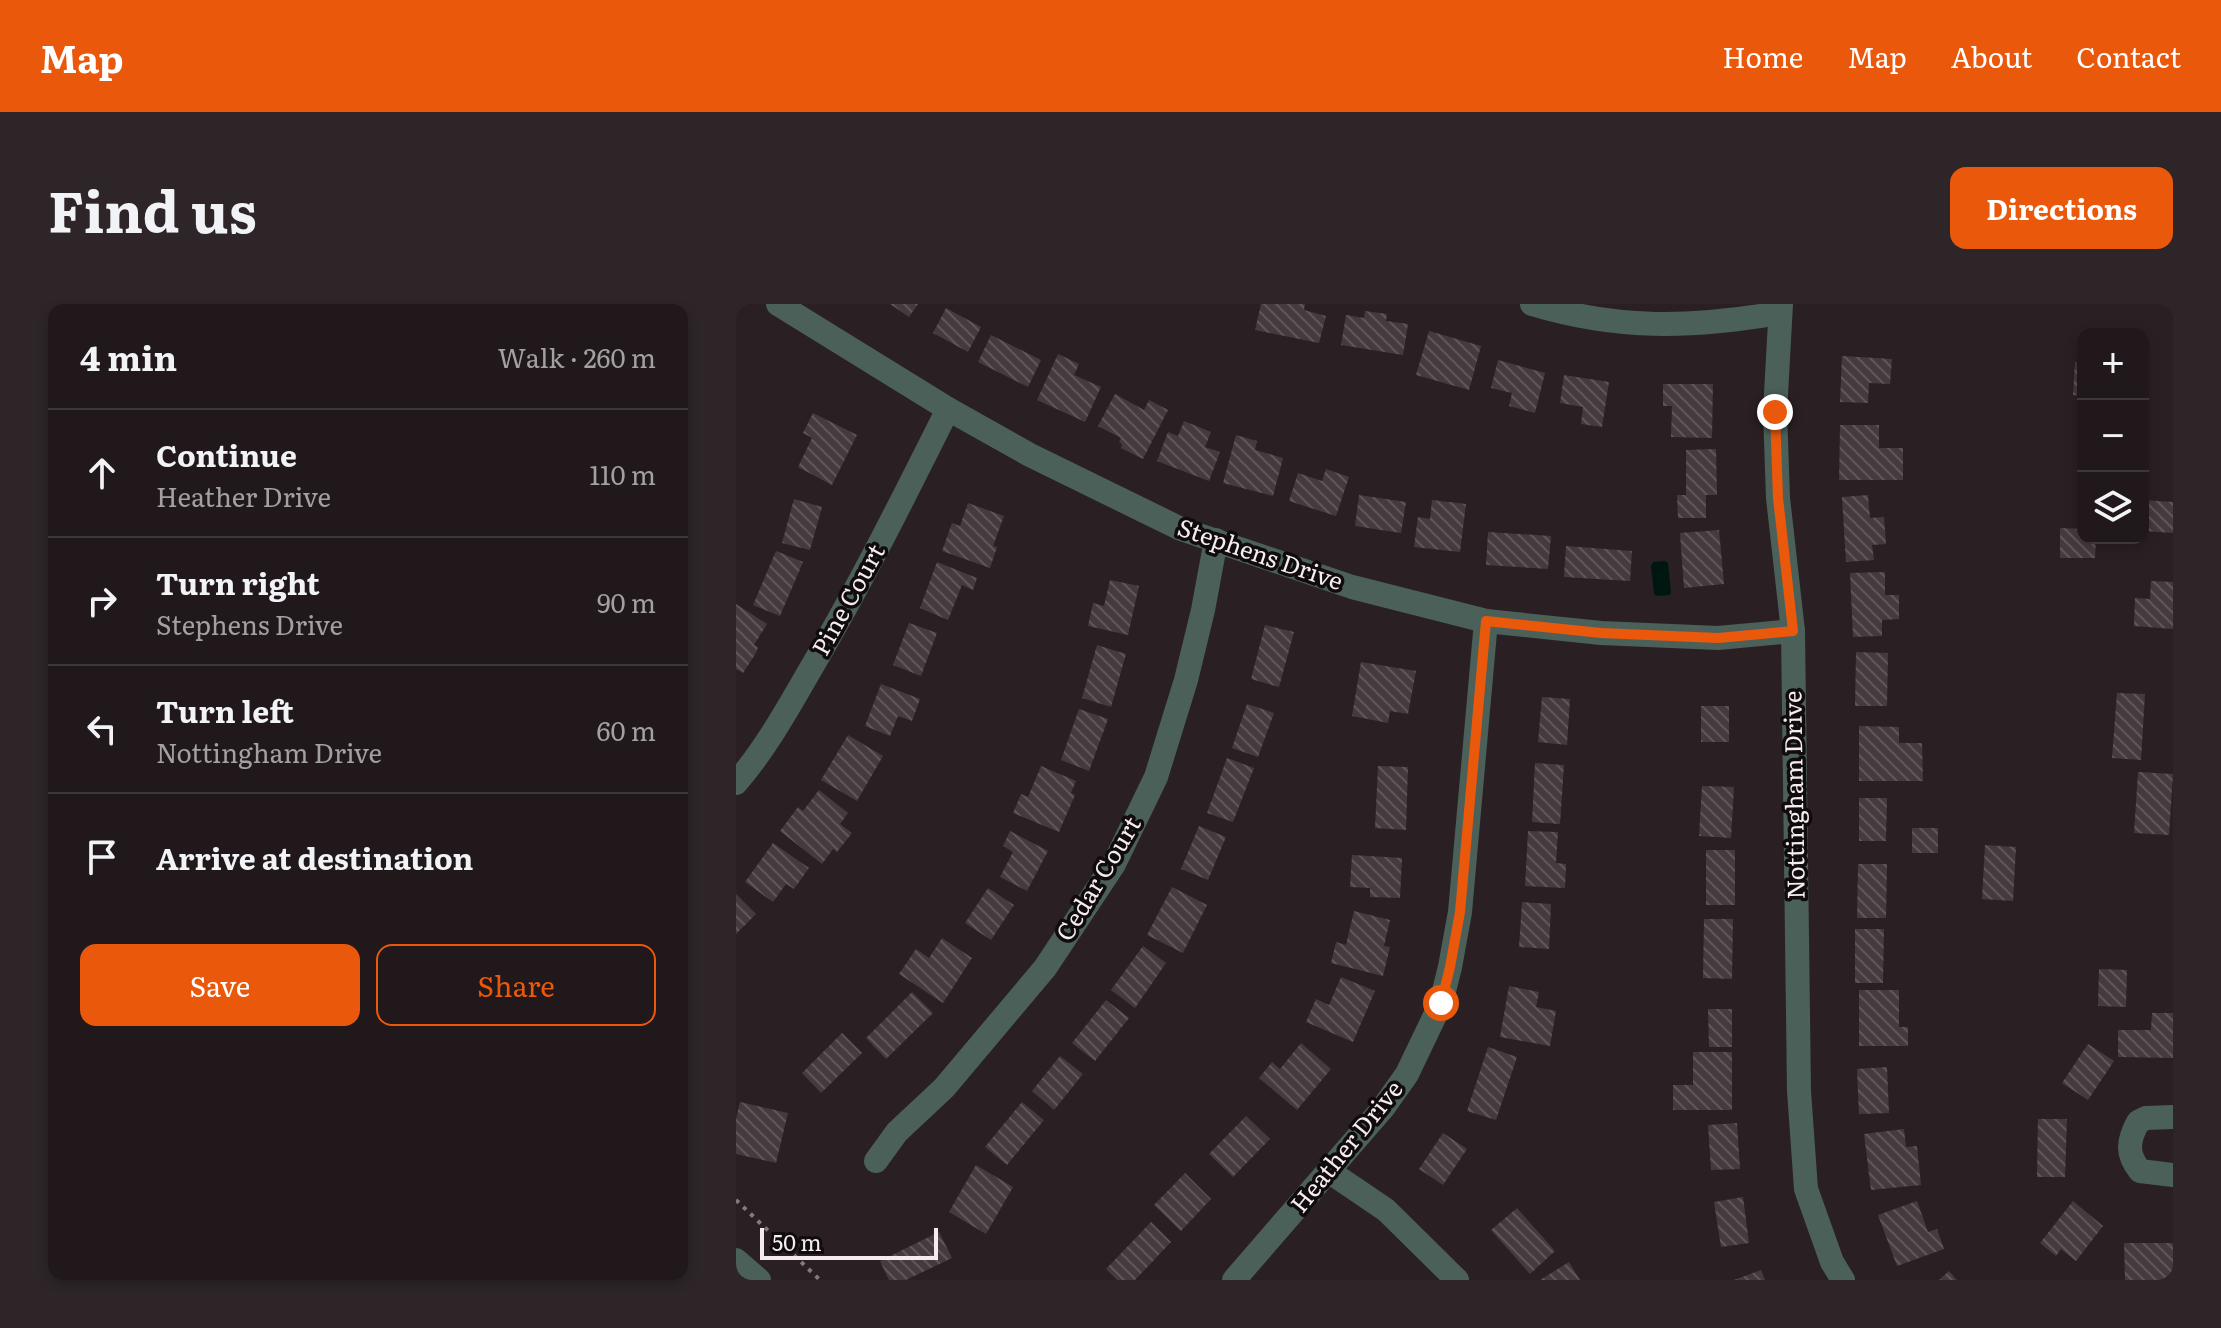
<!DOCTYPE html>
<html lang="en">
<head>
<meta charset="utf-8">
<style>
	:root { --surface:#20181a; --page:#2d2527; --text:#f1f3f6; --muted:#a2a0a2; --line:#3d3739; --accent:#ea580c }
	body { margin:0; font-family:Literata,serif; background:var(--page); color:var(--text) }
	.controls { position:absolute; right:24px; top:24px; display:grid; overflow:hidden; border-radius:16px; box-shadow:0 4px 12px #0003 }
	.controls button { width:72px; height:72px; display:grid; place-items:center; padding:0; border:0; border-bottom:2px solid var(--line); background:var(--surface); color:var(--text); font:40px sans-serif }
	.scale { position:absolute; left:24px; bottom:20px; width:178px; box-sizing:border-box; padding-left:8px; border:4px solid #f4ecee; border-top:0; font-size:22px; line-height:28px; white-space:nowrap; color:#f4ecee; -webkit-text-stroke:6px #100b0d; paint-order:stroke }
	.stop { position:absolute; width:24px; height:24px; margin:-18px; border:6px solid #ea580c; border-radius:50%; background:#fff }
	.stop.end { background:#ea580c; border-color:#fff; box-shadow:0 2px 8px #0008 }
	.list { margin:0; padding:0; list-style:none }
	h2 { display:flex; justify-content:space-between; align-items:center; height:104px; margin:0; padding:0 32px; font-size:34px }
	h2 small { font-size:26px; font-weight:400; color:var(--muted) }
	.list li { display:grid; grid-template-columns:52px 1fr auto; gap:24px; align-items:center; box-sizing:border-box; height:128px; padding:0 32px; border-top:2px solid var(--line) }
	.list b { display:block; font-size:30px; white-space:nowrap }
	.list p { margin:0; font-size:26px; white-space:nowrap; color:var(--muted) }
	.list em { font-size:26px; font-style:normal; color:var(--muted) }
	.actions { display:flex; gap:16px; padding:24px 32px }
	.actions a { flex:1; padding:18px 0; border:2px solid var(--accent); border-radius:16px; text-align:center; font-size:28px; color:var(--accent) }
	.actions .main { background:var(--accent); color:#fff }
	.icon { flex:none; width:44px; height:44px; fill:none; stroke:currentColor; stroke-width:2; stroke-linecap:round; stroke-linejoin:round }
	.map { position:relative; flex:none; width:1437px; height:976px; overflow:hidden; border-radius:16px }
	header { display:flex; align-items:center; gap:48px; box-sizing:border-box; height:112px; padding:0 40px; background:var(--accent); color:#fff }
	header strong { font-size:38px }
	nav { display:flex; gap:44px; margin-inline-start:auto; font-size:28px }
	.intro { display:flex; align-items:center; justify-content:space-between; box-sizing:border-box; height:192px; padding:0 48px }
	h1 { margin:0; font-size:56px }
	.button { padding:20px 36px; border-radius:16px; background:var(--accent); color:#fff; font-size:28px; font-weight:700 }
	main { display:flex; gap:48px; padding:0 48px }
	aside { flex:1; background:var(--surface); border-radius:16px; box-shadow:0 4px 12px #0003 }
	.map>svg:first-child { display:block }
</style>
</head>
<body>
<header>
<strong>Map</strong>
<nav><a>Home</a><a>Map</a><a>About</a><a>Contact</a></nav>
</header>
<div class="intro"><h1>Find us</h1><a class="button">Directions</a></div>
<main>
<aside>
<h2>4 min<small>Walk · 260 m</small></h2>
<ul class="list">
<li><svg class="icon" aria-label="ahead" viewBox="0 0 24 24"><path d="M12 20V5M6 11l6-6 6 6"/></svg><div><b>Continue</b><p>Heather Drive</p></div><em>110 m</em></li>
<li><svg class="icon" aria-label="right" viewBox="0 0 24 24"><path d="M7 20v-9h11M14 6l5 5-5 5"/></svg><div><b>Turn right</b><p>Stephens Drive</p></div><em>90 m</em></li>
<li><svg class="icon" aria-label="left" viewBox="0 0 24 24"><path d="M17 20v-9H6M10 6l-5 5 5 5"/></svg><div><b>Turn left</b><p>Nottingham Drive</p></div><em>60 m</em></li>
<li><svg class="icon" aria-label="arrive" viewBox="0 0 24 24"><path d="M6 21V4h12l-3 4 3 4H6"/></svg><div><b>Arrive at destination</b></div></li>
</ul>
<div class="actions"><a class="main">Save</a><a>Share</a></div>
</aside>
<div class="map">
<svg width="1437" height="976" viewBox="0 0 1437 976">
	<defs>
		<pattern id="building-back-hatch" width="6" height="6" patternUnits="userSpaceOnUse" patternTransform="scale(2)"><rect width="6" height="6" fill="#453a3e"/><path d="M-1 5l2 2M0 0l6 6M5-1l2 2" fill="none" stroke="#60575a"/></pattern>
	</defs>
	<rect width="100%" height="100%" fill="#2a2023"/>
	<path fill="#001711" d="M 929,257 L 932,259 L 935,288 L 934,291 L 921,292 L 918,290 L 915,262 L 917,258 Z"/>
	<g fill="url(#building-back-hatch)">
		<path d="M 154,0 L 182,0 L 173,13 Z"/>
		<path d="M 525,0 L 569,0 L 568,6 L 590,12 L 583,39 L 519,26 Z"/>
		<path d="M 210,4 L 245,23 L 232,48 L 197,29 Z"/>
		<path d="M 629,7 L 651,10 L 650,17 L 672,20 L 667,51 L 605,41 L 610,11 L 628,14 Z"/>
		<path d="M 693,27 L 745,42 L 733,86 L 680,71 Z"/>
		<path d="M 255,31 L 305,56 L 292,83 L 242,58 Z"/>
		<path d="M 322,50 L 343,60 L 338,71 L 365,83 L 349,118 L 301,96 Z"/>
		<path d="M 1106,52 L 1156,55 L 1154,80 L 1133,79 L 1132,99 L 1104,98 Z"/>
		<path d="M 762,56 L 809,69 L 799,109 L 773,102 L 776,89 L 755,84 Z"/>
		<path d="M 1339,58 L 1347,59 L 1347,92 L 1337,91 Z"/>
		<path d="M 828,71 L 873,78 L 866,123 L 845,120 L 847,103 L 824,99 Z"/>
		<path d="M 927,80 L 977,80 L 976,134 L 935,133 L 936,102 L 927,102 Z"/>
		<path d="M 379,90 L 408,106 L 413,96 L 432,106 L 407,155 L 385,144 L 386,140 L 383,138 L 385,134 L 362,122 Z"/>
		<path d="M 77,109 L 121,131 L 96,181 L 62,163 L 76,134 L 67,129 Z"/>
		<path d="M 448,117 L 475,128 L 469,143 L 484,148 L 473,177 L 421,157 L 432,128 L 442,132 Z"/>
		<path d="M 1104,121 L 1143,121 L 1143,144 L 1167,144 L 1167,176 L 1103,176 Z"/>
		<path d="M 500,131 L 521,137 L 519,146 L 547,154 L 537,192 L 487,179 Z"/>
		<path d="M 980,145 L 981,191 L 970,191 L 970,214 L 942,214 L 941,191 L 950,191 L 950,146 Z"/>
		<path d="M 590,165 L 613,173 L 600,212 L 553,197 L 562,169 L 586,177 Z"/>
		<path d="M 623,191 L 670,198 L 665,229 L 619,222 Z"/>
		<path d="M 1132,191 L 1134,214 L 1148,213 L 1150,240 L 1136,241 L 1138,256 L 1110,258 L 1106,193 Z"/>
		<path d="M 58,195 L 86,203 L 74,246 L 46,239 Z"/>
		<path d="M 696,196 L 730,200 L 724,248 L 678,243 L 682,213 L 694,215 Z"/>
		<path d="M 1407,196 L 1437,198 L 1437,229 L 1407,227 Z"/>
		<path d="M 232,199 L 268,212 L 257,242 L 261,243 L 254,264 L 206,247 L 216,219 L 224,222 Z"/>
		<path d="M 1324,224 L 1347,225 L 1347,234 L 1360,234 L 1359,254 L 1324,254 Z"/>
		<path d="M 983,226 L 988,280 L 948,284 L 944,229 Z"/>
		<path d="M 752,228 L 815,232 L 812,265 L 750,261 Z"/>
		<path d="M 830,242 L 896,247 L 894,277 L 828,273 Z"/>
		<path d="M 40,247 L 67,258 L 44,312 L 17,301 Z"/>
		<path d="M 201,258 L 241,274 L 237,286 L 226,281 L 212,316 L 184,304 Z"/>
		<path d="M 1149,268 L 1149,291 L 1163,291 L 1163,315 L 1146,316 L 1146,332 L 1117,333 L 1114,269 Z"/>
		<path d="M 374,276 L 403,282 L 392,331 L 352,322 L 357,299 L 368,302 Z"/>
		<path d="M 1415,277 L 1437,278 L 1437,325 L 1398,322 L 1399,294 L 1414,295 Z"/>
		<path d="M 0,300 L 31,320 L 18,341 L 22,343 L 20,349 L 7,369 L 0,365 Z"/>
		<path d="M 173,319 L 201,329 L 185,372 L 157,361 Z"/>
		<path d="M 529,321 L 558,328 L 543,383 L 515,375 Z"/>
		<path d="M 361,341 L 390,350 L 375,403 L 346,394 Z"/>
		<path d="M 1120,348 L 1152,349 L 1151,402 L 1119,402 Z"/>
		<path d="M 625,358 L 680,367 L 672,410 L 654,407 L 652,419 L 616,412 Z"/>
		<path d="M 145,380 L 184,395 L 176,417 L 162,412 L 154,432 L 129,422 Z"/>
		<path d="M 1381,389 L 1409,390 L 1405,456 L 1376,454 Z"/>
		<path d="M 806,393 L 834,395 L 831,441 L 802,438 Z"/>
		<path d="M 511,400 L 538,409 L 522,453 L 496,444 Z"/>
		<rect x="965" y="402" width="28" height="36"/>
		<path d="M 343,405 L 372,415 L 353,467 L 325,456 Z"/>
		<path d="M 1123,422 L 1163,423 L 1163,439 L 1186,439 L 1187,477 L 1123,477 Z"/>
		<path d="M 112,431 L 147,452 L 121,497 L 85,476 Z"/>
		<path d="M 491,454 L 518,464 L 497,518 L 471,509 Z"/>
		<path d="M 799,459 L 828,461 L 824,520 L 796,518 Z"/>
		<path d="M 305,462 L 340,477 L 335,489 L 339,491 L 323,528 L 277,509 L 285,490 L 292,493 Z"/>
		<path d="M 642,462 L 672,463 L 670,526 L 639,524 Z"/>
		<path d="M 1402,468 L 1437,470 L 1433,531 L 1398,529 Z"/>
		<path d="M 966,482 L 998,483 L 995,534 L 963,532 Z"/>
		<path d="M 83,486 L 112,509 L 104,520 L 116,529 L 101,548 L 97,545 L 86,560 L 44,527 L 62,503 L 67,507 Z"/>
		<path d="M 1123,494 L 1151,494 L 1150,537 L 1123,537 Z"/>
		<path d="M 463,522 L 490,533 L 472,576 L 445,565 Z"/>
		<rect x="1176" y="524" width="26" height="25"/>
		<path d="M 274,527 L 312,547 L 291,587 L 264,573 L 277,548 L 267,542 Z"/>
		<path d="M 792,527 L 822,528 L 820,559 L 830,560 L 829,584 L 789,582 Z"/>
		<path d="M 37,539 L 73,564 L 58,585 L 50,580 L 37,598 L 9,578 Z"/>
		<path d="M 1249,541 L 1280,543 L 1277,597 L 1246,595 Z"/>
		<rect x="970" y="546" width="29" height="55"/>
		<path d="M 616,551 L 666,554 L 664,594 L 634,593 L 634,584 L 614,583 Z"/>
		<path d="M 1122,560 L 1151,560 L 1150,614 L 1121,614 Z"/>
		<path d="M 436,583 L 471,601 L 447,649 L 411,631 Z"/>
		<path d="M 252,584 L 278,601 L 255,636 L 229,619 Z"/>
		<path d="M 0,590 L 20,610 L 0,630 Z"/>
		<path d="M 786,598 L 815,600 L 813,645 L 783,643 Z"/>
		<path d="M 618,607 L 654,616 L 648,642 L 654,643 L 647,672 L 595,659 L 600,638 L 610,641 Z"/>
		<path d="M 968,615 L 997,615 L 996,675 L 967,674 Z"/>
		<path d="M 1119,625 L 1148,625 L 1147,679 L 1119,679 Z"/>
		<path d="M 206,634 L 236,654 L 207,699 L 163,670 L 180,645 L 193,654 Z"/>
		<path d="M 407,642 L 430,659 L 399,704 L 375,686 Z"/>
		<path d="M 1363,665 L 1391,666 L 1390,703 L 1362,702 Z"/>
		<path d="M 605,673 L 639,687 L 617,738 L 570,718 L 580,695 L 593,701 Z"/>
		<path d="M 773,682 L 803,688 L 800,703 L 820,707 L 814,742 L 764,733 Z"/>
		<path d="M 1123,686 L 1163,686 L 1163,723 L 1172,723 L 1172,742 L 1123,742 Z"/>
		<path d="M 176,688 L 197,709 L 150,755 L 130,734 Z"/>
		<path d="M 370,696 L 393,714 L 359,757 L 336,739 Z"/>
		<path d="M 972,705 L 996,705 L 996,743 L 973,743 Z"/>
		<path d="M 1416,709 L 1437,709 L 1437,754 L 1382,753 L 1382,726 L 1415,726 Z"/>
		<path d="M 106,729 L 126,749 L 85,789 L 66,769 Z"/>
		<path d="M 565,739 L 595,765 L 561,806 L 523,774 L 536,758 L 544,765 Z"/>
		<path d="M 1352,740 L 1378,757 L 1352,796 L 1326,779 Z"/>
		<path d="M 752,743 L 781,753 L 760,816 L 731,807 Z"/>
		<path d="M 957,748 L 996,748 L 996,806 L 937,806 L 937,781 L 957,781 Z"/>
		<path d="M 324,752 L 347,770 L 318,806 L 296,787 Z"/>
		<path d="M 1151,763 L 1153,809 L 1123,810 L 1121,765 Z"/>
		<path d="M 4,798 L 52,809 L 40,859 L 0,850 L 0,815 Z"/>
		<path d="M 286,798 L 308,816 L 271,861 L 249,843 Z"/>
		<path d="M 510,812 L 534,835 L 497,873 L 473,850 Z"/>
		<path d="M 1302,815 L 1331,815 L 1329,873 L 1301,873 Z"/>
		<path d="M 1001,819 L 1004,865 L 975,866 L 972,821 Z"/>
		<path d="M 1168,825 L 1170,843 L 1181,842 L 1185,881 L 1135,886 L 1128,830 Z"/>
		<path d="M 707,829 L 731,845 L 707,881 L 683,865 Z"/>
		<path d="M 240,861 L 277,883 L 250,930 L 213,908 Z"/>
		<path d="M 449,869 L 475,895 L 445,927 L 418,901 Z"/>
		<path d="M 1007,893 L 1013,939 L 985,943 L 978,898 Z"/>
		<path d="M 1181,897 L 1192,928 L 1201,925 L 1208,945 L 1161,962 L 1142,911 Z"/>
		<path d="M 1337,897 L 1367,922 L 1340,957 L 1325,945 L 1320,952 L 1304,939 Z"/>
		<path d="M 781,904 L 819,947 L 794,970 L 755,926 Z"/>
		<path d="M 415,918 L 435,938 L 399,976 L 381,976 L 370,965 Z"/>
		<path d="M 203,928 L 216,954 L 170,976 L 153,976 L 144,957 Z"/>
		<path d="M 1388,939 L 1437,939 L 1437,976 L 1389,976 Z"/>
		<path d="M 833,958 L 844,976 L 804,976 Z"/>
		<path d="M 1025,966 L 1029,976 L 998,976 Z"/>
		<path d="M 1213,967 L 1221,976 L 1203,976 Z"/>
	</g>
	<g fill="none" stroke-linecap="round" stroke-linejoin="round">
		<path stroke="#837a7d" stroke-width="4" stroke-dasharray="4 6" stroke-linecap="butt" d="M 0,896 L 84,976"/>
		<g stroke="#4c605a" stroke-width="24">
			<path d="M 42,0 L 212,105 L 294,151 L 445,225 L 616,283 L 750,317 L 865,329 L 982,334 L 1057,327"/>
			<path d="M 796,0 C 883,26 955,24 1043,9"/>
			<path d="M 1045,0 L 1039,108 L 1042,194 L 1057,327 L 1063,787 L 1070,885 L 1096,958 L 1107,976"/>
			<path d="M 0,479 C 31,443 53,402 77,361 C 126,277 169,191 212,105"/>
			<path d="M 1437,813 L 1410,814 L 1402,818 C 1392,837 1390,849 1404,867 L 1437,871"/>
			<path d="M 140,857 L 161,828 L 208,784 L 309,664 L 378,560 L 420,473 L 450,376 L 467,306 L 480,236"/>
			<path d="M 594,868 L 650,906 L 721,976"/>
			<path d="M 0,956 L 23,976"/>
			<path d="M 498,976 L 647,804 L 671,770 L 705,699 L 714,663 L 724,608 L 750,317"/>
		</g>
	</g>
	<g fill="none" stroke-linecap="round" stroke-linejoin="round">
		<path stroke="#ea580c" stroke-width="10" d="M 705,699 L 714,663 L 724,608 L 750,317 L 865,329 L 982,334 L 1057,327 L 1042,194 L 1039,108"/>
	</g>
	<g text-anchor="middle" stroke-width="7" stroke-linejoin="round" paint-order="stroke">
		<g font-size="24" fill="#f4ecee" stroke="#100b0d">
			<text transform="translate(524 251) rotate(19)" y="8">Stephens Drive</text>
			<text transform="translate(113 296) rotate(-61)" y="8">Pine Court</text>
			<text transform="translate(1059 491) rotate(-91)" y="8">Nottingham Drive</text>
			<text transform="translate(363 575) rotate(-59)" y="8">Cedar Court</text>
			<text transform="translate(611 843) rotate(-51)" y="8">Heather Drive</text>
		</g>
	</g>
</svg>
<div class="controls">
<button>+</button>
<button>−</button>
<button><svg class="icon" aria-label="layers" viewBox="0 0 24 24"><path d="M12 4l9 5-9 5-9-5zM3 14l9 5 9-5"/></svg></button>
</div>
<div class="scale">50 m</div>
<div class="stop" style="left:705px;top:699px"></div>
<div class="stop end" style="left:1039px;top:108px"></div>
</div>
</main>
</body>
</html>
